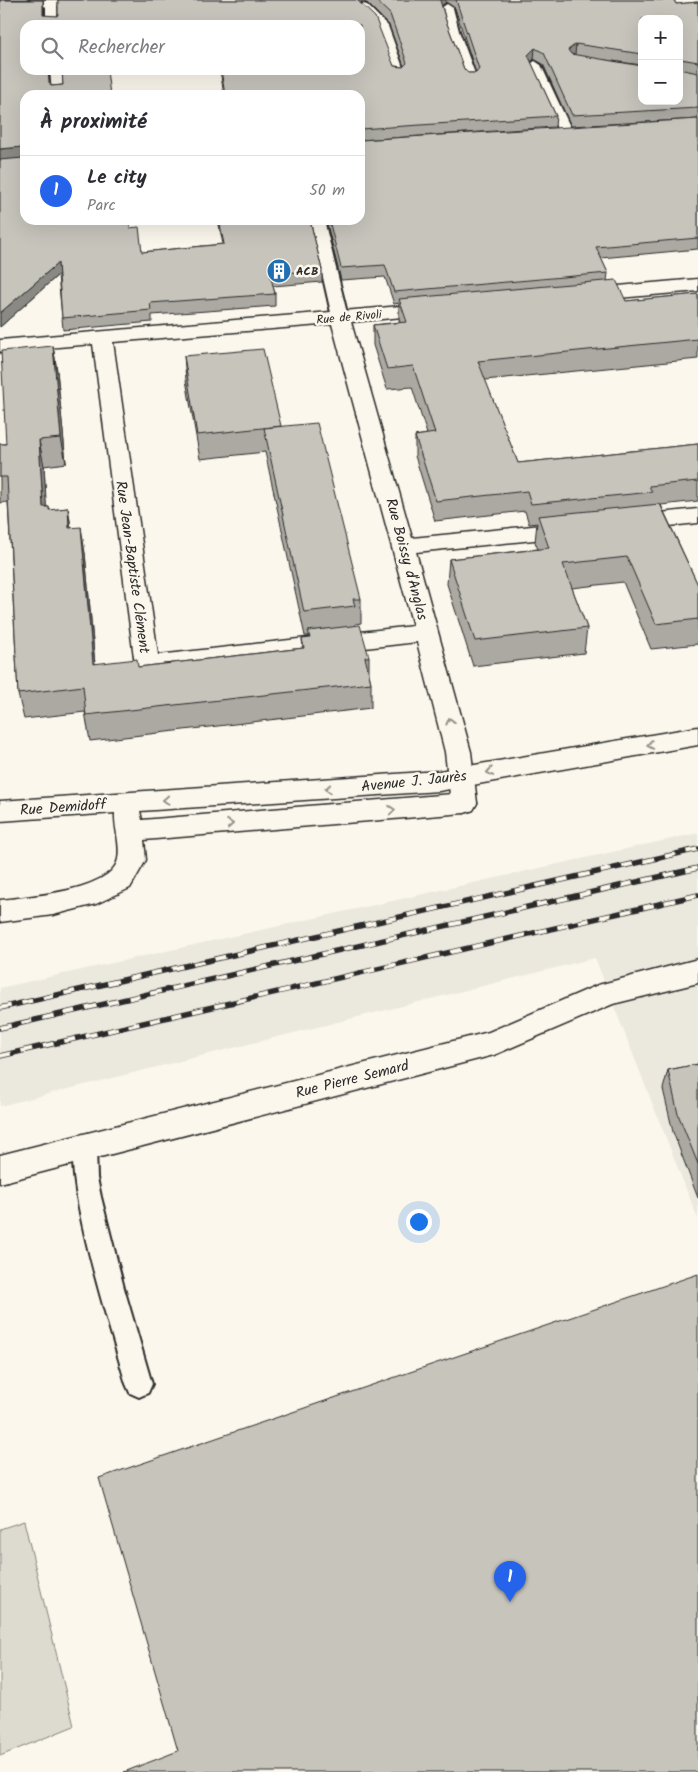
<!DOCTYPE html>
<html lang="fr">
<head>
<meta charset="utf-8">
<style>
	:root { --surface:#fff; --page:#f7f7f7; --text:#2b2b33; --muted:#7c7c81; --line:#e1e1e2; --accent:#2563eb }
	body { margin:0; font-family:Kalam,sans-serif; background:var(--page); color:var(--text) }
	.controls { position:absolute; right:15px; top:15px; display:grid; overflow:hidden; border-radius:10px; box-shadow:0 5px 20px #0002 }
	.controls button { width:45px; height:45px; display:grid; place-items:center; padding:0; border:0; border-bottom:1px solid var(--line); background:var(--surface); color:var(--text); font:25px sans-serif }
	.you { position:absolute; left:418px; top:1221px; width:18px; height:18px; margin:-12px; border:4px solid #fff; border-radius:50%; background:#1a73e8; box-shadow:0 0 0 8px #1a73e833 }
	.badge { display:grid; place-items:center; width:32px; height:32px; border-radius:50%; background:var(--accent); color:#fff; font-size:16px; font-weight:700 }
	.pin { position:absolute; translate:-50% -41px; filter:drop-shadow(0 1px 2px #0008) }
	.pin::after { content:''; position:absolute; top:26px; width:18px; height:15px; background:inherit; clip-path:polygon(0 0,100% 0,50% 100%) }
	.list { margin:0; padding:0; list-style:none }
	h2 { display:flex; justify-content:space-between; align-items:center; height:65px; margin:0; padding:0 20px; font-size:21px }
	h2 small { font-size:16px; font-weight:400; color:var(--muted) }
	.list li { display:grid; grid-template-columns:32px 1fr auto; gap:15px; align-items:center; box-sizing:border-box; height:70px; padding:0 20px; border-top:1px solid var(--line) }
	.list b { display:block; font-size:19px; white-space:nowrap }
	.list p { margin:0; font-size:16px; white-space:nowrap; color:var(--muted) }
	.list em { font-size:16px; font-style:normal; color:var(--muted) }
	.icon { flex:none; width:28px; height:28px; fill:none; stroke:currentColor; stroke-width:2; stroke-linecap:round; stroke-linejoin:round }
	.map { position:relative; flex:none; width:698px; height:1772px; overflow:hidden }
	.search { position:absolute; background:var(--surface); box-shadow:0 5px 20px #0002; left:20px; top:20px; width:345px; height:55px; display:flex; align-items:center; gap:12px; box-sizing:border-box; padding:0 18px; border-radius:15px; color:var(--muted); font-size:19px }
	.panel { position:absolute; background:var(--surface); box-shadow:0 5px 20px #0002; left:20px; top:90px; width:345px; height:135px; border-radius:15px }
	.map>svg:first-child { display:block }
</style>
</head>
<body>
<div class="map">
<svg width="698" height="1772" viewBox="0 0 698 1772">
	<rect width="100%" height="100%" fill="#fbf7ec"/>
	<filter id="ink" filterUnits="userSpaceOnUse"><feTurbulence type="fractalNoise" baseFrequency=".02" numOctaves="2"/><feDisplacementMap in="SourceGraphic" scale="10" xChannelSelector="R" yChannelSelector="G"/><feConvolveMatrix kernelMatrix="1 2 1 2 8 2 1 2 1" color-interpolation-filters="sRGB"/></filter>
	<g filter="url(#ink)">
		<path fill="#ebe8de" d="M 698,833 L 698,1219 L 595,958 L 0,1106 L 0,988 Z"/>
		<path fill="#dddad0" stroke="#84827e" d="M 24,1521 L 74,1726 L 0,1756 L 0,1529 Z"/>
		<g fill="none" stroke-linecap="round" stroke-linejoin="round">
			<defs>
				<g id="lane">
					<path d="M 46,0 L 57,1 L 58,25 L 46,25 Z"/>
					<path d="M 363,4 L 367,5 L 388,26 L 405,73 L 403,76 L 395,76 L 393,73 L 376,27 L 357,8 Z"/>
					<path d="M 447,4 L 453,8 L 459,31 L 477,79 L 475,82 L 467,82 L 465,79 L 447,31 L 441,8 Z"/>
					<path d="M 535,61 L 541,65 L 573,133 L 571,136 L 561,136 L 559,133 L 529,65 Z"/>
					<path d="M 50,70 L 62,70 L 63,95 L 53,95 L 52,93 Z"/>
					<path d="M 310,220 L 324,220 L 348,317 L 345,320 L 335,320 L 332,317 Z"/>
					<path d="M 84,1137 L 92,1141 L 96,1148 L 97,1178 L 101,1197 L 124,1288 L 152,1384 L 148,1393 L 139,1397 L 130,1393 L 126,1384 C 114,1341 60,1174 76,1141 Z"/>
				</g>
				<g id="street">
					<path d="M 698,279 L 698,291 L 584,301 L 577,299 L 574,295 L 577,291 L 584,289 Z"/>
					<path d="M 437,303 L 444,305 L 447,309 L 444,313 L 351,322 L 412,538 L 573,522 L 581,524 L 584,529 L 581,534 L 573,536 L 416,552 L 471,752 L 477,803 L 473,810 L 464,813 L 455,810 L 451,803 L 445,752 L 417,642 L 147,673 L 138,671 L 135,665 L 93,344 L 0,352 L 0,340 ZM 332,324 L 413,626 L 158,655 L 113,342 Z"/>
					<path d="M 698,509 L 698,523 L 631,530 L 623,528 L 620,523 L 623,518 L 631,516 Z"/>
					<path d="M 698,959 L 698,983 L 613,1004 L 494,1055 L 0,1183 L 0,1155 L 489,1032 L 598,985 Z"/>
				</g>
				<g id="secondary">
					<path d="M 0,0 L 81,0 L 78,3 L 73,5 L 0,9 Z"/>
					<path d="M 698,727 L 698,745 L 439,791 L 140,811 L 142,820 L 464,793 L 473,796 L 477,803 L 473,810 L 464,813 L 144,840 L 146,860 L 130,888 L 96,904 L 53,915 L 0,922 L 0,900 C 26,897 112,891 118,859 C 121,844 114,828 115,813 L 0,821 L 0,801 L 439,771 Z"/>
				</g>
			</defs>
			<use href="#lane" stroke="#2b2b2b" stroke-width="4"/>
			<use href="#street" stroke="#2b2b2b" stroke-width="3"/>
			<use href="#secondary" stroke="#2b2b2b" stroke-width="3"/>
			<use href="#lane" fill="#fbf7ec" fill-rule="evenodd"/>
			<use href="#street" fill="#fbf7ec" fill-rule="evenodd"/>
			<use href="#secondary" fill="#fbf7ec" fill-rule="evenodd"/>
			<defs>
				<g id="rail">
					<path d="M 0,1008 L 698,849"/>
					<path d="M 0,1028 L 698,868"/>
					<path d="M 0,1056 L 698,895"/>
				</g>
			</defs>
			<use href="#rail" stroke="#2b2b2b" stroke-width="5.5"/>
			<use href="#rail" stroke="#fbf7ec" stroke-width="4" stroke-dasharray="11" stroke-linecap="butt"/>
		</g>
		<g fill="#aba9a2" stroke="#2b2b2b" fill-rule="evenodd">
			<path d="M 0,0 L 43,0 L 44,16 L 57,16 L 58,14 L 58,0 L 674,0 L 676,4 L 698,2 L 698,119 L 571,126 L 543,64 L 534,59 L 531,62 L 556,116 L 555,127 L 360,140 L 360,95 L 224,95 L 220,70 L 360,70 L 360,25 L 25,25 L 49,70 L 50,83 L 51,86 L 63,85 L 108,70 L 25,220 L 130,228 L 142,252 L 223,244 L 218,220 L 310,220 L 322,270 L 322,282 L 273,286 L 275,294 L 275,306 L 152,315 L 152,322 L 63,330 L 62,318 L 58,275 L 0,327 ZM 362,2 L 367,3 L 389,25 L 404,66 L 403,67 L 394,66 L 361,3 ZM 446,2 L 455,8 L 476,73 L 468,73 L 464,69 L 446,21 L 442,6 ZM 642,19 L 679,101 L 605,60 L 642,65 Z"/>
			<path d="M 698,119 L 698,249 L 601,258 L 608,273 L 607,281 L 626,301 L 698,294 L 698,359 L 485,380 L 518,463 L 698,444 L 698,501 L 661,505 L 698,585 L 698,644 L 651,649 L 623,582 L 572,588 L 587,628 L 584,653 L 473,666 L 447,584 L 449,559 L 538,549 L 535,542 L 537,523 L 529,524 L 525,511 L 435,521 L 415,456 L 415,436 L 427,434 L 412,387 L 387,389 L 373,345 L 373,325 L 400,322 L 399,319 L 399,303 L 394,304 L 385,277 L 341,280 L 326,220 L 360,220 Z"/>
			<path d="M 53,346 L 57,371 L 66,463 L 44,466 L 46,507 L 49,507 L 49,510 L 68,508 L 71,528 L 85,553 L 95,664 L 138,667 L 303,648 L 302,639 L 309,638 L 309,636 L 305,636 L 265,452 L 200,459 L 186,380 L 184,356 L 281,427 L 361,599 L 361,623 L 355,624 L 355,626 L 369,657 L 369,674 L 371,683 L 371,708 L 90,741 L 85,712 L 24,719 L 18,694 L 8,502 L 0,503 L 0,444 L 6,444 Z"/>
			<path d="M 698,1064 L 698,1198 L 673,1132 L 663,1089 L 668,1070 Z"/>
		</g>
		<g fill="#8b8984" stroke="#2b2b2b">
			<path d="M 43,0 L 44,8 L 44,25 L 43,15 Z"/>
			<path d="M 356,0 L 362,0 L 362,2 L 356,6 Z"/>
			<path d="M 440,0 L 446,0 L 446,2 L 439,8 Z"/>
			<path d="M 576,44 L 575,55 L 567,61 L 568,50 Z"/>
			<path d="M 535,48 L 534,59 L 527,66 L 528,55 Z"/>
			<path d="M 23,147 L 25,158 L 0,161 L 0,149 Z"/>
			<path d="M 58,263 L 59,274 L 0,327 L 0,313 Z"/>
			<path d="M 53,346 L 57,371 L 66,463 L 61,438 Z"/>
			<path d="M 39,440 L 44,466 L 48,533 L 43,507 Z"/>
			<path d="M 68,508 L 72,534 L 69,528 Z"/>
			<path d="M 81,527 L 85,553 L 97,689 L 93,664 Z"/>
		</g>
		<g fill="#c7c4bc" stroke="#2b2b2b">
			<path d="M 0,0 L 43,0 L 43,15 L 57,16 L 58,14 L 58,0 L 357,0 L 375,17 L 394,66 L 403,67 L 407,63 L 390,14 L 375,0 L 440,0 L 446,21 L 464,69 L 468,73 L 476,73 L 479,69 L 456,0 L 674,0 L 676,4 L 698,2 L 698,62 L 681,59 L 679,61 L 679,19 L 642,19 L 642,54 L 576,44 L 568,50 L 571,54 L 642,66 L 642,101 L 679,101 L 679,69 L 698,73 L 698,108 L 572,115 L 544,53 L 535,48 L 528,55 L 556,116 L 360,129 L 360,95 L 225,95 L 221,70 L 360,70 L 360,25 L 25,25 L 25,70 L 48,70 L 49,82 L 51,86 L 63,85 L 62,70 L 107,70 L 110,95 L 25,95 L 25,149 L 23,147 L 0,149 Z"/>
			<path d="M 698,119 L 698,238 L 596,247 L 608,273 L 394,292 L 385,265 L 341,268 L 329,220 L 360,220 L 360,140 Z"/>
			<path d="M 25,157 L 25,220 L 127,220 L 129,221 L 130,228 L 139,227 L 142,252 L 224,244 L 219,220 L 310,220 L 322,270 L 270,274 L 275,294 L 150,303 L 151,310 L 62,318 L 58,263 L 0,313 L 0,160 L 23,158 Z"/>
			<path d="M 616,280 L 626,301 L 698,294 L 698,339 L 478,361 L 518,463 L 698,444 L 698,481 L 649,486 L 652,492 L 531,504 L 527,491 L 436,501 L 415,436 L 435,433 L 413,366 L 387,369 L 373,325 L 407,322 L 399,299 Z"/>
			<path d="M 53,346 L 61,438 L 39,440 L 43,507 L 49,507 L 49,510 L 68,508 L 69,528 L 81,527 L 93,664 L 137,659 L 138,667 L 304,648 L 302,639 L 310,638 L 308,631 L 360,625 L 369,657 L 365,657 L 371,683 L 86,715 L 83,686 L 18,694 L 7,477 L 0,477 L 0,444 L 6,444 L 1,351 Z"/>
			<path d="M 263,349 L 281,426 L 197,435 L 184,356 Z"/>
			<path d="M 317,423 L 361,599 L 353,599 L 355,606 L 304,612 L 264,428 Z"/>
			<path d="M 660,504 L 698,585 L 698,619 L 656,624 L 627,557 L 563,564 L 587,628 L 475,641 L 449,559 L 549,548 L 538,516 Z"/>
			<path d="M 698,1064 L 698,1164 L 678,1114 L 668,1070 Z"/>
			<path d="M 698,1274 L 698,1772 L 124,1772 L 178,1751 L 99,1478 Z"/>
		</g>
		<defs><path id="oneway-chevron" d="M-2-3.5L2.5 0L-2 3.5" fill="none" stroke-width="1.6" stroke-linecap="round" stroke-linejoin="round" transform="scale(1.25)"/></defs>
		<g stroke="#93918c">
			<use href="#oneway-chevron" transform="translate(450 721) rotate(-104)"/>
			<use href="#oneway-chevron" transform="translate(650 745) rotate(170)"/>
			<use href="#oneway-chevron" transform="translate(490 772) rotate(170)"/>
			<use href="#oneway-chevron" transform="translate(328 789) rotate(176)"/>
			<use href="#oneway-chevron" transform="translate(166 800) rotate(176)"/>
			<use href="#oneway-chevron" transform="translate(392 810) rotate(-5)"/>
			<use href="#oneway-chevron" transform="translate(230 824) rotate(-4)"/>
		</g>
	</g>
	<defs>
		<symbol id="building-disc" viewBox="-11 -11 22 22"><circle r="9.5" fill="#1f6fb2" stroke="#fbf7ec"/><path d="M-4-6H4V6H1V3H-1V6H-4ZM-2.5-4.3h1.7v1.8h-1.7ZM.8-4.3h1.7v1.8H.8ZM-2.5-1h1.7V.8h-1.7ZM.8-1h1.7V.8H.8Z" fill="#fff"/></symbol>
	</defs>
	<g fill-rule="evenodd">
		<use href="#building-disc" x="265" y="257" width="28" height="28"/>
	</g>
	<g text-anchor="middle" stroke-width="5" stroke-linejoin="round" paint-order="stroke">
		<g font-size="12" font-weight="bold" fill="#2b2b2b" stroke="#fbf7ec" text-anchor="start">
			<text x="296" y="275">ACB</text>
		</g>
		<g font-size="12" fill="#2b2b2b" stroke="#fbf7ec">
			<text transform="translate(349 317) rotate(-5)" y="4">Rue de Rivoli</text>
		</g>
		<g font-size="15" fill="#2b2b2b" stroke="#fbf7ec">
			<text transform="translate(407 559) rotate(75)" y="5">Rue Boissy d'Anglas</text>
			<text transform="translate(133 567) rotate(82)" y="5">Rue Jean-Baptiste Clément</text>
			<text transform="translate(414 781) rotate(-6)" y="5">Avenue J. Jaurès</text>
			<text transform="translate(63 807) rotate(-4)" y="5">Rue Demidoff</text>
			<text transform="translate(352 1079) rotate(-14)" y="5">Rue Pierre Semard</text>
		</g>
	</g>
</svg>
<div class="controls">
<button>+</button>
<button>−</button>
</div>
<div class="you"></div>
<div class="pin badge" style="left:510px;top:1602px">1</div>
<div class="search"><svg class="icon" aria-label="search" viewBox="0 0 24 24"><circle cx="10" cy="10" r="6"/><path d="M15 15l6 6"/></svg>Rechercher</div>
<section class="panel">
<h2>À proximité<small></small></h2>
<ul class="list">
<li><span class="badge">1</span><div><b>Le city</b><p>Parc</p></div><em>50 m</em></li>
</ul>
</section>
</div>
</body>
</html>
